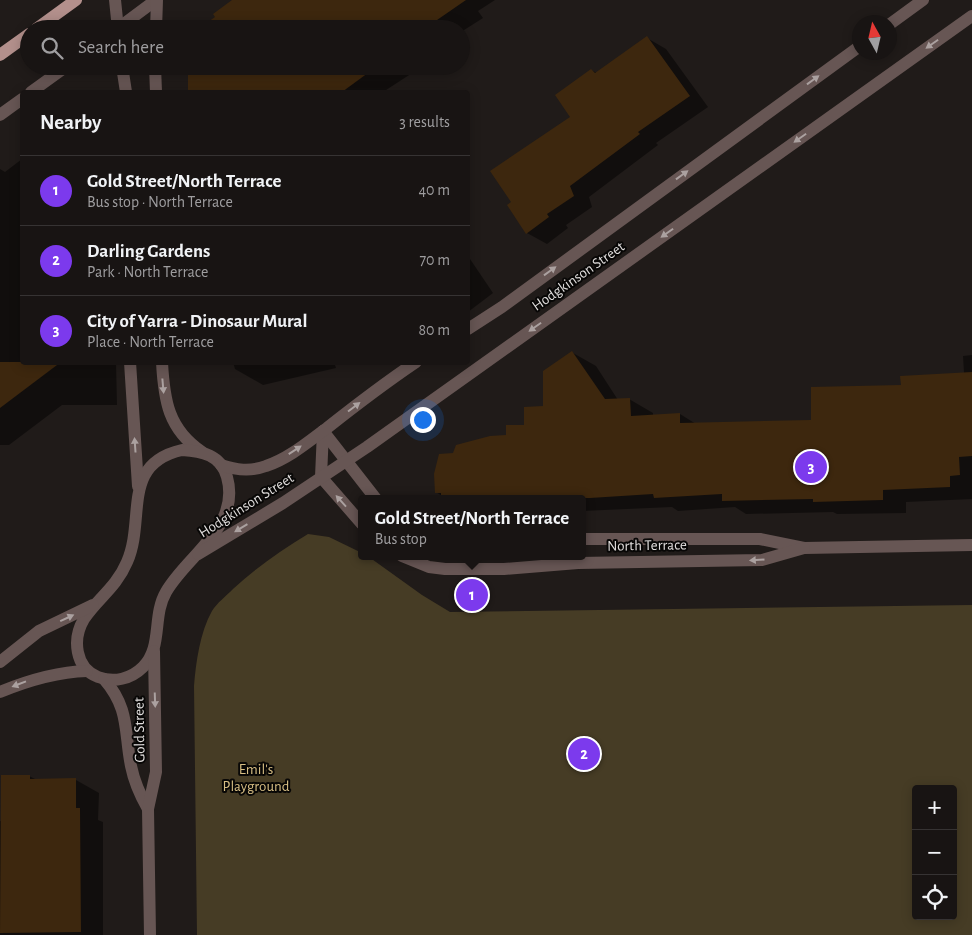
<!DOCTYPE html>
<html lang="en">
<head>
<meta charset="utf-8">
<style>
	:root { --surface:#181413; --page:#211d1c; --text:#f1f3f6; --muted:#9f9ea0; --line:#363333; --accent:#7c3aed }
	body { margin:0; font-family:"Alegreya Sans",sans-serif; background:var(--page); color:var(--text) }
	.controls { position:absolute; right:15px; bottom:15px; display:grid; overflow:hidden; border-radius:5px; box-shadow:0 2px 12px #0003 }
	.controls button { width:45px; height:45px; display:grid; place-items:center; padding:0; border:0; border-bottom:1px solid var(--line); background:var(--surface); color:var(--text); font:25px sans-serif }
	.compass { position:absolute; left:852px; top:15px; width:45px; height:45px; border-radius:50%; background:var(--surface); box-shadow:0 2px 12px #0003; rotate:352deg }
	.you { position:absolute; left:422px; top:419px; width:18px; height:18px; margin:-12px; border:4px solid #fff; border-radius:50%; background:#1a73e8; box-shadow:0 0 0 8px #1a73e833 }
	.badge { display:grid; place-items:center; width:32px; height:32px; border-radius:50%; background:var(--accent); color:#fff; font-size:16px; font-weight:700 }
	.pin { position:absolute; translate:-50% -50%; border:2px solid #fff; box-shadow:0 1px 5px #0006 }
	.popup { position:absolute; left:358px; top:495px; width:228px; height:65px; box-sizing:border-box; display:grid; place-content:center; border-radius:5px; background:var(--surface); filter:drop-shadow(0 1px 4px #0005); font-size:16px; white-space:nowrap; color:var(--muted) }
	.popup b { font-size:19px; color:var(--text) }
	.popup::after { content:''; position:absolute; left:50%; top:100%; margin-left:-10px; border:10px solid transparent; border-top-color:var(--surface) }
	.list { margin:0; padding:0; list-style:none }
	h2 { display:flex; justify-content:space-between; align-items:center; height:65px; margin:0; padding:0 20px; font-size:21px }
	h2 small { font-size:16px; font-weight:400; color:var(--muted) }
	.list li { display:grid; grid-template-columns:32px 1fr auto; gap:15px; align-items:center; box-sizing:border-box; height:70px; padding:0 20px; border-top:1px solid var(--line) }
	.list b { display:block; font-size:19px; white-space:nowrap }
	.list p { margin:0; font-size:16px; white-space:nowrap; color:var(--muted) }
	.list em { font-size:16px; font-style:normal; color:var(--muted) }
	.icon { flex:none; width:28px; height:28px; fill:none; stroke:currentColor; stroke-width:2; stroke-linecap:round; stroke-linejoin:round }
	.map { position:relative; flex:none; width:972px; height:935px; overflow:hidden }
	.search { position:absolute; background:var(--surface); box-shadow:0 2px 12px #0003; left:20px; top:20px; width:450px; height:55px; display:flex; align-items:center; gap:12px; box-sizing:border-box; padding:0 18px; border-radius:28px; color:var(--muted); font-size:19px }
	.panel { position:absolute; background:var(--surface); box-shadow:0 2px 12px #0003; left:20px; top:90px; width:450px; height:275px; border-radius:5px }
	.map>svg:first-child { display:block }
</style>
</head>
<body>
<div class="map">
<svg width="972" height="935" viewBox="0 0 972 935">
	<rect width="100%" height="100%" fill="#201b19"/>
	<path fill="#463c25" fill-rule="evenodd" d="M 308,534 L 329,537 L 362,553 L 362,556 L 369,557 L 422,595 L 450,612 L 972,605 L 972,935 L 197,935 L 194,686 C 196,662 200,632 212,611 C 217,603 226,596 233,589 C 256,568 281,550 308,534 ZM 916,789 L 953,789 L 953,916 L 916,916 Z"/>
	<g fill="#0007">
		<path d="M 235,0 L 495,0 L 478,11 L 483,18 L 461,32 L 461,29 L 200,29 L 216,17 Z"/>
		<path d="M 647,38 L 666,49 L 708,107 L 656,143 L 658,145 L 589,197 L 592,207 L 566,225 L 568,228 L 547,244 L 527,233 L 513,202 L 572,117 L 591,70 L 597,73 Z"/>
		<path d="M 189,66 L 423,66 L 383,92 L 189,92 Z"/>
		<path d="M 22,159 L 22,362 L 116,362 L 117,405 L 62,405 L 9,445 L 0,445 L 0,169 L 5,172 Z"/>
		<path d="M 468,256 L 493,293 L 468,312 Z"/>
		<path d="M 573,353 L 596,366 L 618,400 L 629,399 L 653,413 L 653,416 L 680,414 L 696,424 L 813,421 L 902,386 L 964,373 L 963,356 L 972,355 L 972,499 L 906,502 L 906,513 L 837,514 L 833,512 L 746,514 L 735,507 L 678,511 L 672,507 L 582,511 L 582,499 L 442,499 L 442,496 L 436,492 L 454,454 L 508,436 L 525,426 L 544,407 Z"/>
		<path d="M 233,362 L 334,362 L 336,368 L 263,385 L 235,369 Z"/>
		<path d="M 29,776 L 37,780 L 76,780 L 99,793 L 98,820 L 103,822 L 103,935 L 0,935 L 0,821 L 2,821 Z"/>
	</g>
	<g fill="#3d270e">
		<path d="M 232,0 L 466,0 L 424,29 L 198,29 L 215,17 L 213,14 Z"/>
		<path d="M 647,36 L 690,96 L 638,132 L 640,134 L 570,186 L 574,196 L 547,214 L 549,217 L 526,234 L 507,205 L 511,202 L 490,171 L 570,117 L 555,95 L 591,69 L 595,73 Z"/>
		<path d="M 188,66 L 369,66 L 372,70 L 342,92 L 188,92 Z"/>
		<path d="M 572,351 L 605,399 L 630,398 L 631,416 L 680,413 L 680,423 L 811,420 L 811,387 L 901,385 L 900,376 L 972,372 L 972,456 L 959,457 L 960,475 L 950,476 L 950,487 L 883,490 L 883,500 L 813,502 L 813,499 L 722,501 L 722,494 L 654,498 L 653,494 L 590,498 L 441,499 L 441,493 L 435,493 L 434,474 L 439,454 L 453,453 L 456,445 L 490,436 L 506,435 L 506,425 L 524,425 L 524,407 L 543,406 L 543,371 Z"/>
		<path d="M 0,362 L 61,362 L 0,408 Z"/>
		<path d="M 1,775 L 30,775 L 30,779 L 76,778 L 76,808 L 80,808 L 81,932 L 0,933 Z"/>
	</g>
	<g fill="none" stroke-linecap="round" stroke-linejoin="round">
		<g stroke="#675654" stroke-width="12">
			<path d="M 115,0 L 118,29"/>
			<path d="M 890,24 L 923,0"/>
			<path d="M 117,29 L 156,0"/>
			<path d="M 156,29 L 157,0"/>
			<path d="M 122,66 L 126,92"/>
			<path d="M 155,66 L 156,92"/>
			<path d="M 31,92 L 67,66"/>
			<path d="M 0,115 L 22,99"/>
			<path d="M 468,329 L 502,307 L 860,46"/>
			<path d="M 130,362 L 138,486"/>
			<path d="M 162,362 C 164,400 168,429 202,452"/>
			<path d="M 323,431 L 321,477 L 362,524"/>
			<path d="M 323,431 L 376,499"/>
			<path d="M 182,450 C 202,451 221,455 227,477 C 241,527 187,555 166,592 C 152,616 163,647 143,667 C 131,679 114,683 98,677 C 75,668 72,639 84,619 C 98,598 116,588 127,562 C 146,519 120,464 182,450 Z"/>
			<path d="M 221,465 C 236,470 250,472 266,466 C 288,459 308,442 327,428 C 356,405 385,383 416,362"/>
			<path d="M 582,539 L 760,539 L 804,548 L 972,545"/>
			<path d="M 198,554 L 283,503 L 367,447 L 972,16"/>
			<path d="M 402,556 L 429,567 L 445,569 L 504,569 L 578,563 L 762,560 L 804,548"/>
			<path d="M 0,662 L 39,631 L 93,605"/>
			<path d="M 104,679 C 130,709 124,731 131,766 C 134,781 140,795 148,809"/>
			<path d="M 0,692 C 29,680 56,672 87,671"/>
			<path d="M 150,935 L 148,809 L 156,772 L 154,651"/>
		</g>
		<g stroke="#b3908c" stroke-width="12">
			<path d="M 36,29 L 76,0"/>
			<path d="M 0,55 L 29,34"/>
		</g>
	</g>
	<defs><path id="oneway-solid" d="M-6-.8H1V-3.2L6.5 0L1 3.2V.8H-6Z" transform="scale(1.25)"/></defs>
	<g fill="#aba1a0">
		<use href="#oneway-solid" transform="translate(932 44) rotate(145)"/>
		<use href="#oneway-solid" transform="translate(813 80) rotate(-36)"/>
		<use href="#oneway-solid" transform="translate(800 138) rotate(145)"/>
		<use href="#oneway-solid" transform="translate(682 175) rotate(-36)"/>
		<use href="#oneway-solid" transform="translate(667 233) rotate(145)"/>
		<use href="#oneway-solid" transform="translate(550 271) rotate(-36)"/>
		<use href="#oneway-solid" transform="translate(535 327) rotate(145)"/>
		<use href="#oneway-solid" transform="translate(163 386) rotate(85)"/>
		<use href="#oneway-solid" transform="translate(354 407) rotate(-37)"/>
		<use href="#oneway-solid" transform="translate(135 445) rotate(-94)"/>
		<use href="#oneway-solid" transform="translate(295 450) rotate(-33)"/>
		<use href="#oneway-solid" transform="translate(341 501) rotate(-132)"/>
		<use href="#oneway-solid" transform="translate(241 528) rotate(149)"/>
		<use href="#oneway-solid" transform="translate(757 560) rotate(176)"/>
		<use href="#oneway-solid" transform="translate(67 618) rotate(-25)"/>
		<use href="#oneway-solid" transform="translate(19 684) rotate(159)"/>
		<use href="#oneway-solid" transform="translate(155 700) rotate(88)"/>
	</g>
	<g text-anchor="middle" stroke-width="4" stroke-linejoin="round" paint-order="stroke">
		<g font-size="15" fill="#e2dfde" stroke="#080706">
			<text transform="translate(578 276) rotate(-35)" y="5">Hodgkinson Street</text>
			<text transform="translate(246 505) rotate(-32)" y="5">Hodgkinson Street</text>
			<text transform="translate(647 545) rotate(-1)" y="5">North Terrace</text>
			<text transform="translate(139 730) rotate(-91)" y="5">Gold Street</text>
		</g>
		<g font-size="15" fill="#d7be84" stroke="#080706">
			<text x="256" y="774">Emil's<tspan x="256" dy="17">Playground</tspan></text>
		</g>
	</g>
</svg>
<div class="controls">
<button>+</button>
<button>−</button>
<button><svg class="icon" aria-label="locate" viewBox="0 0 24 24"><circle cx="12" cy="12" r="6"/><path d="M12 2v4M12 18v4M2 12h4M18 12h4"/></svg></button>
</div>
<svg class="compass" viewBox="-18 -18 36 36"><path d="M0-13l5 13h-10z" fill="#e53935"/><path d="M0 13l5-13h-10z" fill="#9f9ea0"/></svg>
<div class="you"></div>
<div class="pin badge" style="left:472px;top:595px">1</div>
<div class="popup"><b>Gold Street/North Terrace</b>Bus stop</div>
<div class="pin badge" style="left:584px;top:754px">2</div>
<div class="pin badge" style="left:811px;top:467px">3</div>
<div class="search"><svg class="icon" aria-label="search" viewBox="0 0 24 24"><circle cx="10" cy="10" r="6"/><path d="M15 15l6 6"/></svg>Search here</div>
<section class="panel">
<h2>Nearby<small>3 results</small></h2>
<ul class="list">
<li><span class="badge">1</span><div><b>Gold Street/North Terrace</b><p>Bus stop · North Terrace</p></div><em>40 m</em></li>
<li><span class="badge">2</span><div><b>Darling Gardens</b><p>Park · North Terrace</p></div><em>70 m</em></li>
<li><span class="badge">3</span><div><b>City of Yarra - Dinosaur Mural</b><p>Place · North Terrace</p></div><em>80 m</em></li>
</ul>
</section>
</div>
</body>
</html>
